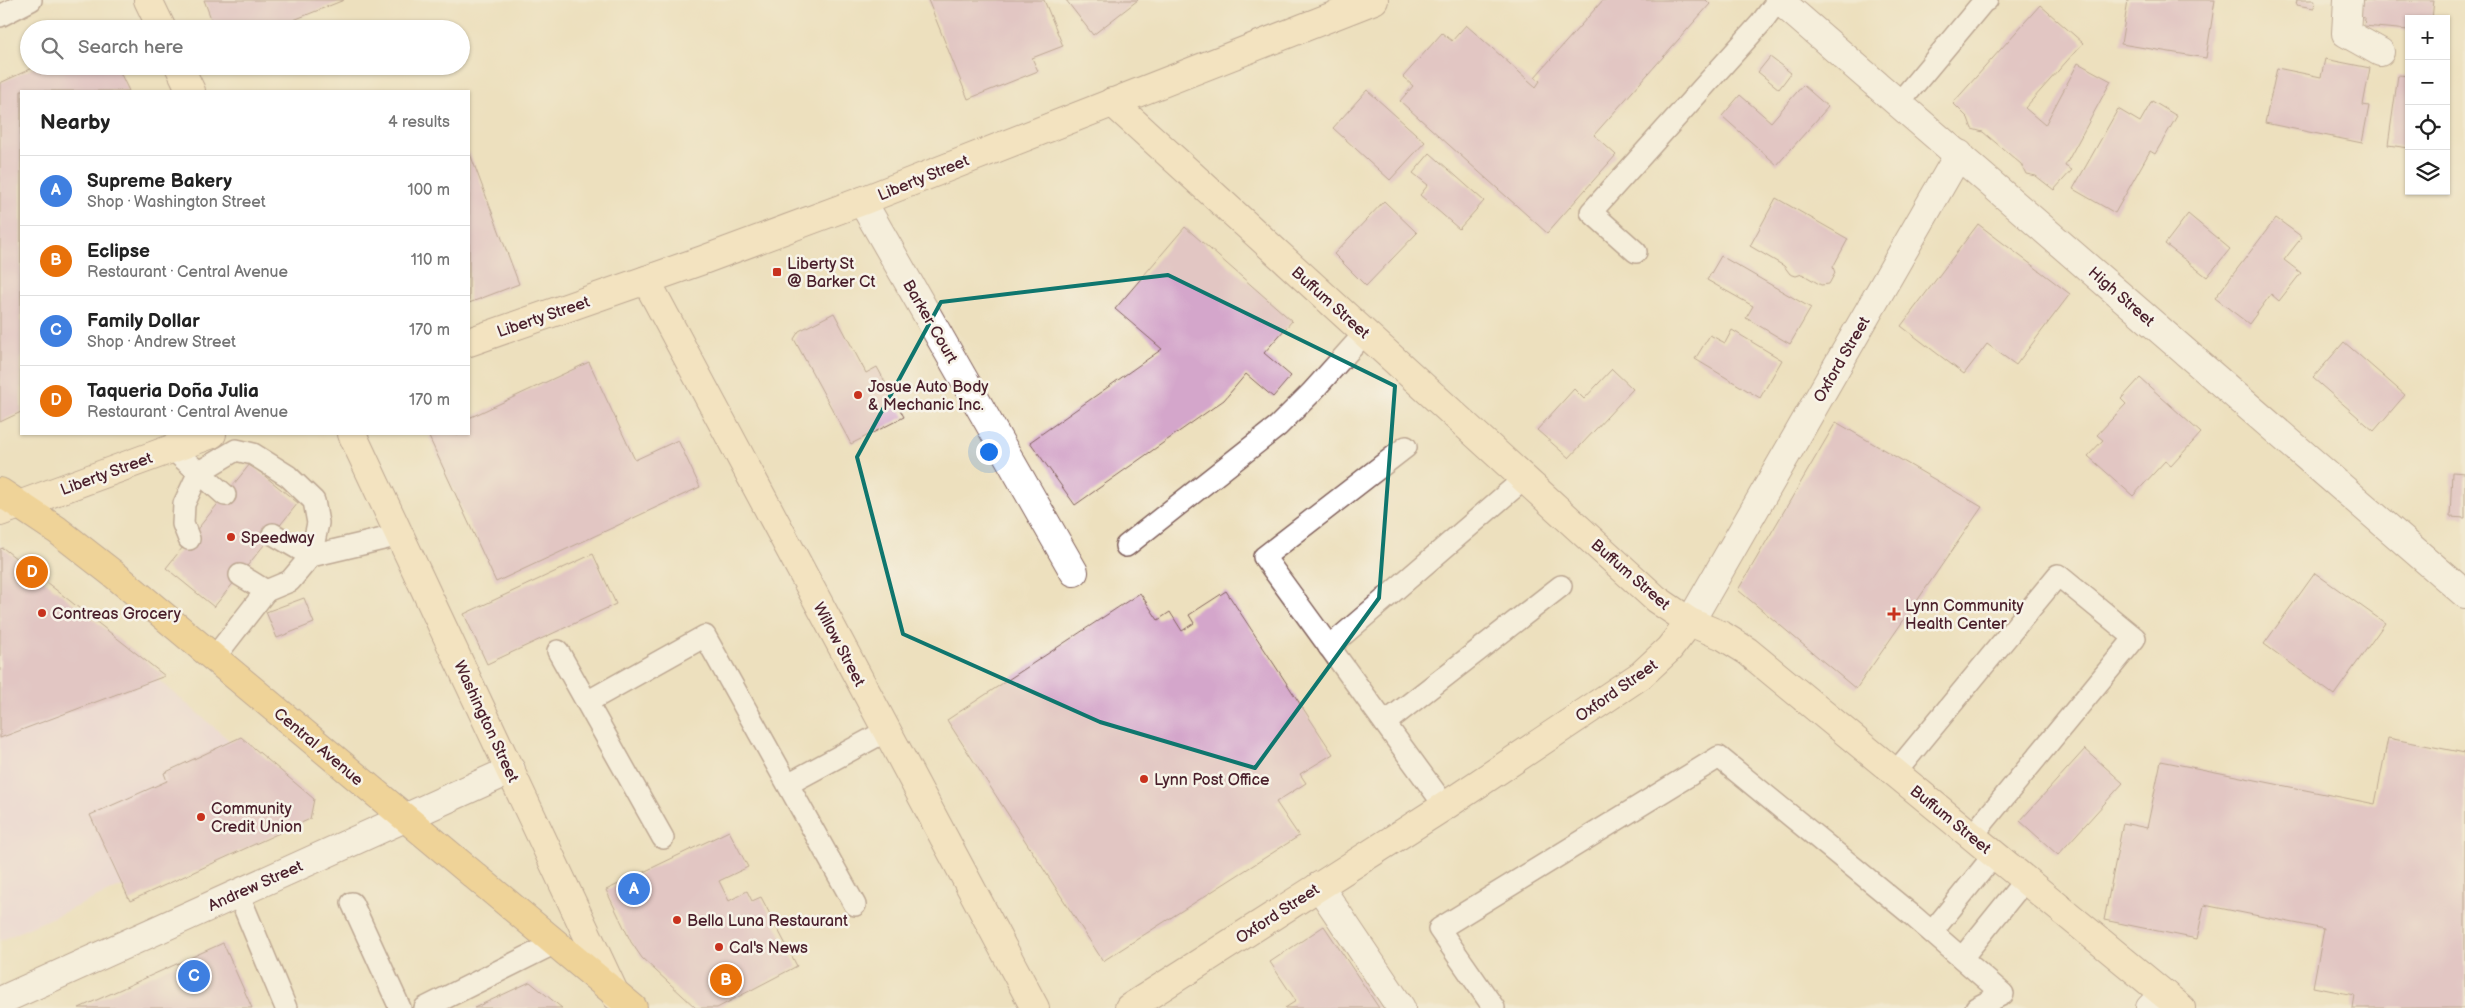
<!DOCTYPE html>
<html lang="en">
<head>
<meta charset="utf-8">
<style>
	:root { --surface:#fff; --page:#f6f6f6; --text:#222; --muted:#767676; --line:#e0e0e0; --accent:#d93025 }
	body { margin:0; font-family:"Balsamiq Sans",sans-serif; background:var(--page); color:var(--text) }
	.controls { position:absolute; right:15px; top:15px; display:grid; overflow:hidden; border-radius:0px; box-shadow:0 1px 4px #0004 }
	.controls button { width:45px; height:45px; display:grid; place-items:center; padding:0; border:0; border-bottom:1px solid var(--line); background:var(--surface); color:var(--text); font:25px sans-serif }
	.you { position:absolute; left:988px; top:451px; width:18px; height:18px; margin:-12px; border:4px solid #fff; border-radius:50%; background:#1a73e8; box-shadow:0 0 0 8px #1a73e833 }
	.badge { display:grid; place-items:center; width:32px; height:32px; border-radius:50%; background:var(--accent); color:#fff; font-size:16px; font-weight:700 }
	.pin { position:absolute; translate:-50% -50%; border:2px solid #fff; box-shadow:0 1px 5px #0006 }
	.list { margin:0; padding:0; list-style:none }
	h2 { display:flex; justify-content:space-between; align-items:center; height:65px; margin:0; padding:0 20px; font-size:21px }
	h2 small { font-size:16px; font-weight:400; color:var(--muted) }
	.list li { display:grid; grid-template-columns:32px 1fr auto; gap:15px; align-items:center; box-sizing:border-box; height:70px; padding:0 20px; border-top:1px solid var(--line) }
	.list b { display:block; font-size:19px; white-space:nowrap }
	.list p { margin:0; font-size:16px; white-space:nowrap; color:var(--muted) }
	.list em { font-size:16px; font-style:normal; color:var(--muted) }
	.icon { flex:none; width:28px; height:28px; fill:none; stroke:currentColor; stroke-width:2; stroke-linecap:round; stroke-linejoin:round }
	.map { position:relative; flex:none; width:2465px; height:1008px; overflow:hidden }
	.search { position:absolute; background:var(--surface); box-shadow:0 1px 4px #0004; left:20px; top:20px; width:450px; height:55px; display:flex; align-items:center; gap:12px; box-sizing:border-box; padding:0 18px; border-radius:28px; color:var(--muted); font-size:19px }
	.panel { position:absolute; background:var(--surface); box-shadow:0 1px 4px #0004; left:20px; top:90px; width:450px; height:345px; border-radius:0px }
	.map>svg:first-child { display:block }
</style>
</head>
<body>
<div class="map">
<svg width="2465" height="1008" viewBox="0 0 2465 1008">
	<rect width="100%" height="100%" fill="#f7f3e8"/>
	<filter id="ink" filterUnits="userSpaceOnUse"><feTurbulence type="fractalNoise" baseFrequency=".02" numOctaves="2"/><feDisplacementMap in="SourceGraphic" scale="10" xChannelSelector="R" yChannelSelector="G"/><feConvolveMatrix kernelMatrix="1 2 1 2 8 2 1 2 1" color-interpolation-filters="sRGB"/></filter>
	<filter id="wash" filterUnits="userSpaceOnUse"><feTurbulence type="fractalNoise" baseFrequency=".0096" numOctaves="4" result="noise"/><feDisplacementMap in="SourceGraphic" scale="20" xChannelSelector="R" yChannelSelector="G"/><feGaussianBlur stdDeviation="1.12" result="paint"/><feColorMatrix in="noise" values="0 0 0 0 0 0 0 0 0 0 0 0 0 0 0 0 0 1.4 0 .05"/><feComposite in="paint" operator="in"/></filter>
	<g filter="url(#wash)">
		<rect width="100%" height="100%" fill="#ede0be"/>
		<path fill="#ebd1ec" d="M 0,545 L 304,804 L 0,941 Z"/>
		<g id="blocks">
			<g fill="#d4a6cb">
				<path d="M 204,0 L 344,0 L 271,29 L 215,29 Z"/>
				<path d="M 928,0 L 1044,0 L 1063,46 L 1032,58 L 1038,71 L 968,99 Z"/>
				<path d="M 1066,0 L 1138,0 L 1093,35 Z"/>
				<path d="M 1603,0 L 1706,0 L 1710,4 L 1594,135 L 1616,155 L 1547,233 L 1400,101 L 1413,86 L 1403,77 L 1442,33 L 1452,41 L 1466,25 L 1536,87 L 1540,81 L 1535,77 Z"/>
				<path d="M 2128,0 L 2215,0 L 2206,58 L 2121,44 Z"/>
				<path d="M 2297,0 L 2315,0 L 2314,8 L 2296,5 Z"/>
				<path d="M 2354,0 L 2434,0 L 2432,19 L 2409,19 L 2409,30 L 2364,26 L 2365,18 L 2353,16 Z"/>
				<path d="M 2040,5 L 2083,43 L 2025,108 L 2045,125 L 2078,63 L 2111,81 L 2065,166 L 2072,170 L 2054,190 L 2036,176 L 2026,174 L 2021,164 L 1983,132 L 1972,129 L 1968,118 L 1953,103 Z"/>
				<path d="M 1770,57 L 1791,73 L 1779,89 L 1758,72 Z"/>
				<path d="M 2325,59 L 2370,68 L 2363,105 L 2369,106 L 2362,143 L 2265,123 L 2277,68 L 2321,77 Z"/>
				<path d="M 37,66 L 117,66 L 129,91 L 21,91 L 21,412 L 0,422 L 0,83 Z"/>
				<path d="M 2398,75 L 2409,76 L 2409,148 L 2388,145 Z"/>
				<path d="M 1803,85 L 1828,107 L 1777,165 L 1722,116 L 1740,95 L 1771,122 Z"/>
				<path d="M 1367,90 L 1425,142 L 1390,180 L 1333,128 Z"/>
				<path d="M 2152,101 L 2177,116 L 2155,154 L 2150,151 L 2115,213 L 2073,189 L 2118,109 L 2140,122 Z"/>
				<path d="M 469,151 L 519,284 L 469,303 Z"/>
				<path d="M 1430,153 L 1484,201 L 1459,229 L 1420,195 L 1428,185 L 1413,173 Z"/>
				<path d="M 1776,198 L 1848,239 L 1833,267 L 1835,273 L 1829,284 L 1821,285 L 1802,274 L 1796,276 L 1790,274 L 1784,266 L 1750,246 Z"/>
				<path d="M 1384,201 L 1417,233 L 1366,286 L 1334,254 Z"/>
				<path d="M 2188,214 L 2230,249 L 2207,277 L 2165,244 Z"/>
				<path d="M 2276,218 L 2302,237 L 2284,260 L 2301,273 L 2279,301 L 2271,294 L 2249,324 L 2215,298 Z"/>
				<path d="M 1978,224 L 2070,294 L 2016,365 L 1987,344 L 1964,374 L 1901,326 Z"/>
				<path d="M 1185,227 L 1292,321 L 1264,353 L 1291,376 L 1273,397 L 1246,374 L 1224,400 L 1075,505 L 1030,442 L 1162,349 L 1115,309 Z"/>
				<path d="M 1721,256 L 1811,308 L 1790,344 L 1746,318 L 1753,306 L 1707,280 Z"/>
				<path d="M 834,313 L 866,373 L 877,367 L 904,417 L 851,444 L 794,339 L 799,331 Z"/>
				<path d="M 1732,330 L 1782,360 L 1760,398 L 1695,359 L 1710,335 L 1725,343 Z"/>
				<path d="M 2344,342 L 2405,395 L 2374,431 L 2313,378 Z"/>
				<path d="M 589,362 L 635,460 L 678,440 L 700,487 L 496,582 L 429,437 L 435,434 L 469,434 L 469,418 Z"/>
				<path d="M 1612,369 L 1633,389 L 1569,458 L 1537,430 L 1574,389 L 1584,399 Z"/>
				<path d="M 2140,378 L 2201,433 L 2171,466 L 2165,461 L 2133,496 L 2088,456 L 2103,440 L 2097,435 L 2126,404 L 2121,399 Z"/>
				<path d="M 1836,422 L 1982,507 L 1856,689 L 1738,590 Z"/>
				<path d="M 250,464 L 298,503 L 214,607 L 166,568 Z"/>
				<path d="M 2452,472 L 2465,473 L 2465,518 L 2450,517 Z"/>
				<path d="M 3,548 L 165,676 L 0,738 L 0,549 Z"/>
				<path d="M 593,554 L 616,604 L 487,664 L 464,614 Z"/>
				<path d="M 2315,573 L 2385,623 L 2334,695 L 2264,644 Z"/>
				<path d="M 1226,591 L 1333,754 L 1300,774 L 1306,783 L 1276,802 L 1299,836 L 1103,961 L 947,720 L 1140,593 L 1158,620 L 1170,612 L 1182,631 L 1194,623 L 1189,615 Z"/>
				<path d="M 304,598 L 314,623 L 277,638 L 266,612 Z"/>
				<path d="M 241,737 L 314,799 L 310,819 L 130,901 L 90,815 L 167,781 L 164,773 Z"/>
				<path d="M 2388,738 L 2465,753 L 2465,1008 L 2352,1008 L 2354,995 L 2313,987 L 2324,929 L 2204,905 L 2197,939 L 2104,920 L 2123,823 L 2147,828 L 2161,761 L 2375,804 Z"/>
				<path d="M 2085,749 L 2123,783 L 2058,855 L 2020,821 Z"/>
				<path d="M 729,831 L 748,867 L 719,881 L 729,901 L 747,891 L 752,901 L 761,897 L 797,966 L 717,1008 L 696,1008 L 642,958 L 631,942 L 606,890 Z"/>
				<path d="M 1324,926 L 1379,1008 L 1285,1008 L 1296,1001 L 1270,962 Z"/>
				<path d="M 223,943 L 252,1008 L 79,1008 Z"/>
				<path d="M 530,982 L 562,1008 L 474,1008 Z"/>
			</g>
		</g>
	</g>
	<g filter="url(#ink)">
		<use href="#blocks" fill-opacity="0" stroke="#83635e" stroke-width="1"/>
		<g fill="none" stroke-linecap="round" stroke-linejoin="round">
			<defs>
				<g id="lane">
					<path d="M 0,16 L 31,0"/>
					<path d="M 1899,103 L 1984,1 L 1987,0"/>
					<path d="M 1636,252 L 1591,212 L 1761,23 L 1778,0"/>
					<path d="M 1406,447 L 1264,557 L 1445,806"/>
					<path d="M 172,449 L 225,495"/>
					<path d="M 273,534 L 311,556 L 400,535"/>
					<path d="M 189,539 L 183,524 L 184,504 L 199,472 L 236,450 L 253,454 L 288,476 L 314,501 L 318,523 L 311,556 L 290,581 L 266,591 L 240,575"/>
					<path d="M 1126,546 L 1278,426 L 1311,393 L 1365,333"/>
					<path d="M 1329,647 L 1524,479"/>
					<path d="M 558,651 L 663,838"/>
					<path d="M 214,658 L 266,591"/>
					<path d="M 587,702 L 705,636 L 855,905"/>
					<path d="M 1385,723 L 1561,586"/>
					<path d="M 1895,773 L 2058,575 L 2135,638 L 1972,836"/>
					<path d="M 788,784 L 886,731"/>
					<path d="M 238,893 L 286,1008"/>
					<path d="M 352,903 L 400,1008"/>
					<path d="M 1932,932 L 1994,855"/>
					<path d="M 1962,958 L 2025,880"/>
					<path d="M 425,1008 L 555,943"/>
					<path d="M 1494,1008 L 1439,929 L 1719,757 L 1913,916 L 2003,994 L 1976,1008"/>
				</g>
				<g id="street">
					<path d="M 1779,0 L 2465,594"/>
					<path d="M 2348,0 L 2346,33 L 2380,52"/>
					<path d="M 862,201 L 1074,572"/>
					<path d="M 1690,622 L 1959,154"/>
					<path d="M 1319,886 L 1401,1008"/>
					<path d="M 0,1001 L 511,770"/>
					<path d="M 2150,1008 L 2164,994"/>
				</g>
				<g id="secondary">
					<path d="M 148,0 L 162,29"/>
					<path d="M 179,66 L 191,91"/>
					<path d="M 1112,102 L 1656,599 L 1690,622 L 1723,636 L 1747,651 L 2181,1008"/>
					<path d="M 646,280 L 1035,1008"/>
					<path d="M 469,342 L 703,260 L 862,201 L 1374,0"/>
					<path d="M 352,434 L 616,996"/>
					<path d="M 0,512 L 212,434"/>
					<path d="M 1129,1008 L 1445,806 L 1641,675 L 1669,649 L 1690,622"/>
				</g>
				<path id="primary" d="M 0,492 L 57,530 L 116,576 L 633,1008"/>
			</defs>
			<use href="#lane" stroke="#83635e" stroke-width="24"/>
			<use href="#street" stroke="#83635e" stroke-width="30"/>
			<use href="#secondary" stroke="#83635e" stroke-width="30"/>
			<use href="#primary" stroke="#83635e" stroke-width="30"/>
			<use href="#lane" stroke="#fff" stroke-width="21"/>
			<use href="#street" stroke="#fff" stroke-width="28"/>
			<use href="#secondary" stroke="#fae7c3" stroke-width="28"/>
			<use href="#primary" stroke="#f2c36a" stroke-width="28"/>
		</g>
	</g>
	<path d="M0 0H2465V1008H0ZM 1168,275 L 1395,386 L 1379,598 L 1255,768 L 1100,722 L 903,634 L 857,457 L 941,302 Z" fill="#ede0be" fill-opacity=".55" fill-rule="evenodd"/>
	<path fill="none" stroke="#0f766e" stroke-width="4" stroke-linejoin="round" d="M 1168,275 L 1395,386 L 1379,598 L 1255,768 L 1100,722 L 903,634 L 857,457 L 941,302 Z"/>
	<g fill="#c8321e" stroke="#f7f3e8" stroke-width="2">
		<rect x="772" y="267" width="10" height="10" rx="2.5"/>
		<circle cx="858" cy="395" r="5"/>
		<circle cx="231" cy="537" r="5"/>
		<circle cx="42" cy="613" r="5"/>
		<path d="M1891.5 606.5h5v5h5v5h-5v5h-5v-5h-5v-5h5z"/>
		<circle cx="1144" cy="779" r="5"/>
		<circle cx="201" cy="817" r="5"/>
		<circle cx="677" cy="920" r="5"/>
		<circle cx="719" cy="947" r="5"/>
	</g>
	<g text-anchor="middle" stroke-width="5" stroke-linejoin="round" paint-order="stroke">
		<g font-size="16" fill="#4a1f2b" stroke="#f7f3e8">
			<text transform="translate(923 177) rotate(-22)" y="6">Liberty Street</text>
			<text transform="translate(2122 296) rotate(41)" y="6">High Street</text>
			<text transform="translate(1331 302) rotate(42)" y="6">Buffum Street</text>
			<text transform="translate(543 316) rotate(-19)" y="6">Liberty Street</text>
			<text transform="translate(931 321) rotate(60)" y="6">Barker Court</text>
			<text transform="translate(1841 359) rotate(-60)" y="6">Oxford Street</text>
			<text transform="translate(106 473) rotate(-20)" y="6">Liberty Street</text>
			<text transform="translate(1631 574) rotate(41)" y="6">Buffum Street</text>
			<text transform="translate(840 644) rotate(62)" y="6">Willow Street</text>
			<text transform="translate(1616 690) rotate(-35)" y="6">Oxford Street</text>
			<text transform="translate(487 721) rotate(65)" y="6">Washington Street</text>
			<text transform="translate(319 746) rotate(40)" y="6">Central Avenue</text>
			<text transform="translate(1951 819) rotate(39)" y="6">Buffum Street</text>
			<text transform="translate(255 885) rotate(-24)" y="6">Andrew Street</text>
			<text transform="translate(1277 913) rotate(-33)" y="6">Oxford Street</text>
		</g>
		<g font-size="16" fill="#4a1f2b" stroke="#f7f3e8" text-anchor="start">
			<text x="787" y="269">Liberty St<tspan x="787" dy="18">@ Barker Ct</tspan></text>
			<text x="868" y="392">Josue Auto Body<tspan x="868" dy="18">&amp; Mechanic Inc.</tspan></text>
			<text x="241" y="543">Speedway</text>
			<text x="1905" y="611">Lynn Community<tspan x="1905" dy="18">Health Center</tspan></text>
			<text x="52" y="619">Contreas Grocery</text>
			<text x="1154" y="785">Lynn Post Office</text>
			<text x="211" y="814">Community<tspan x="211" dy="18">Credit Union</tspan></text>
			<text x="687" y="926">Bella Luna Restaurant</text>
			<text x="729" y="953">Cal's News</text>
		</g>
	</g>
</svg>
<div class="controls">
<button>+</button>
<button>−</button>
<button><svg class="icon" aria-label="locate" viewBox="0 0 24 24"><circle cx="12" cy="12" r="6"/><path d="M12 2v4M12 18v4M2 12h4M18 12h4"/></svg></button>
<button><svg class="icon" aria-label="layers" viewBox="0 0 24 24"><path d="M12 4l9 5-9 5-9-5zM3 14l9 5 9-5"/></svg></button>
</div>
<div class="you"></div>
<div class="pin badge" style="left:634px;top:889px;background:#3f7fe0">A</div>
<div class="pin badge" style="left:726px;top:980px;background:#e8710a">B</div>
<div class="pin badge" style="left:194px;top:976px;background:#3f7fe0">C</div>
<div class="pin badge" style="left:32px;top:572px;background:#e8710a">D</div>
<div class="search"><svg class="icon" aria-label="search" viewBox="0 0 24 24"><circle cx="10" cy="10" r="6"/><path d="M15 15l6 6"/></svg>Search here</div>
<section class="panel">
<h2>Nearby<small>4 results</small></h2>
<ul class="list">
<li><span class="badge" style="background:#3f7fe0">A</span><div><b>Supreme Bakery</b><p>Shop · Washington Street</p></div><em>100 m</em></li>
<li><span class="badge" style="background:#e8710a">B</span><div><b>Eclipse</b><p>Restaurant · Central Avenue</p></div><em>110 m</em></li>
<li><span class="badge" style="background:#3f7fe0">C</span><div><b>Family Dollar</b><p>Shop · Andrew Street</p></div><em>170 m</em></li>
<li><span class="badge" style="background:#e8710a">D</span><div><b>Taqueria Doña Julia</b><p>Restaurant · Central Avenue</p></div><em>170 m</em></li>
</ul>
</section>
</div>
</body>
</html>
